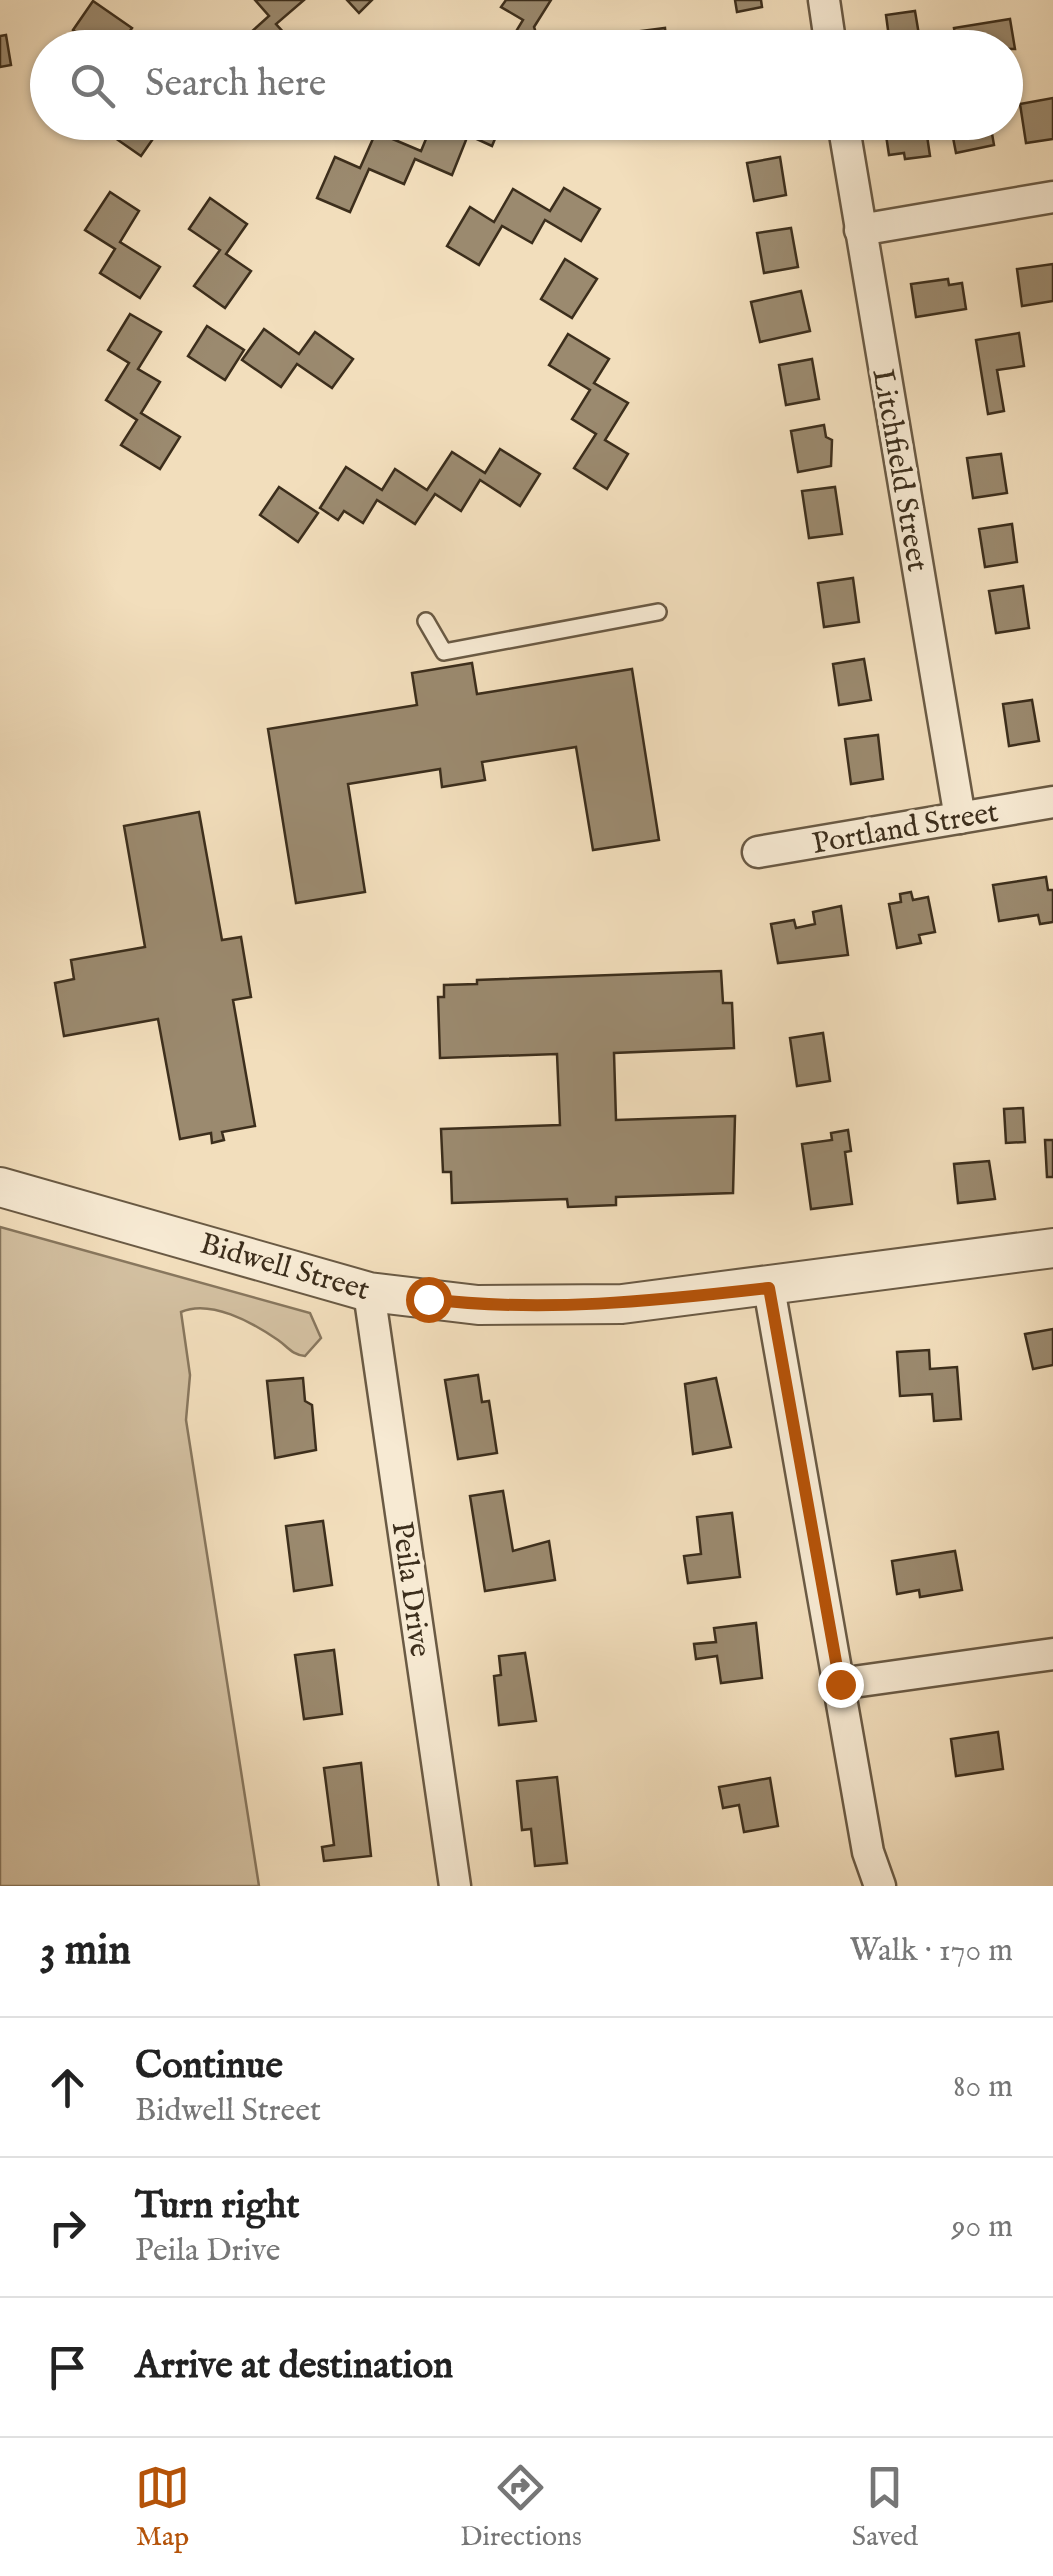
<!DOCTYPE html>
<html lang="en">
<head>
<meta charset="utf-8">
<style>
	:root { --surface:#fff; --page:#f2f2f2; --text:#222; --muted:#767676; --line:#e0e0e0; --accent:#b45309 }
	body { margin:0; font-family:"IM FELL English",serif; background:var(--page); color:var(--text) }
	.stop { position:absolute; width:30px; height:30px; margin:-22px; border:8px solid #b45309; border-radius:50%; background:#fff }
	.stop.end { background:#b45309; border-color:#fff; box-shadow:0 2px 10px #0008 }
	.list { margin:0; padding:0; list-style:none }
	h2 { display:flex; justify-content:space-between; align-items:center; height:130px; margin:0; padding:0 40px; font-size:42px }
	h2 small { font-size:32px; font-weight:400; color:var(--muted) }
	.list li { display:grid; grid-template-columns:65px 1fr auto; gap:30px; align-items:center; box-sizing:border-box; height:140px; padding:0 40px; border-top:2px solid var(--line) }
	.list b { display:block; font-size:38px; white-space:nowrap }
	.list p { margin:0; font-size:32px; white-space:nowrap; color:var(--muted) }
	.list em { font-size:32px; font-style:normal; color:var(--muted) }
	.icon { flex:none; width:55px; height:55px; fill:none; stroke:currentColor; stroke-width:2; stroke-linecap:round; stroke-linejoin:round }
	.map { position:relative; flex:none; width:1053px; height:1886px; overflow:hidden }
	.search { position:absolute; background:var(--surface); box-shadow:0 2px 8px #0004; left:30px; right:30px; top:30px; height:110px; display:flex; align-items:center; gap:25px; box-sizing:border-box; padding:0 35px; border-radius:55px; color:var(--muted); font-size:38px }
	.sheet { height:550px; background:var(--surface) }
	nav { display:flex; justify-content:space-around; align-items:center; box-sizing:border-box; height:140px; border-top:2px solid var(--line); background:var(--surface); font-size:28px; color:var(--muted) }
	nav a { display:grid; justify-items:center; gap:5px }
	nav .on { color:var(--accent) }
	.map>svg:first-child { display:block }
</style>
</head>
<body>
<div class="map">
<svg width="1053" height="1886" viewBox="0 0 1053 1886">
	<rect width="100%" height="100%" fill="#f2debc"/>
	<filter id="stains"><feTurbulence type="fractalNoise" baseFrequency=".002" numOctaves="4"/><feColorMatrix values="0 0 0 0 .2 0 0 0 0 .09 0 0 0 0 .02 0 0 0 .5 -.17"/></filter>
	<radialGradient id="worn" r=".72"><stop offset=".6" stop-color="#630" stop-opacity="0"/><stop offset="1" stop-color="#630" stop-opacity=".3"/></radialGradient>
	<path fill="#d3c0a1" stroke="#88775e" stroke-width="2.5" d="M 0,1227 L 310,1313 L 321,1338 L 305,1356 C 292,1355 288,1347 278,1340 C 252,1322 210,1299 181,1312 L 190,1375 L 186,1420 L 259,1886 L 0,1886 Z"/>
	<g fill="#9b8a6f" stroke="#3c2e1c" stroke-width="2.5">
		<path d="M 255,0 L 304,0 L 276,24 L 295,45 L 292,48 L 243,48 L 239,43 L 269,16 Z"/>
		<path d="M 347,0 L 372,0 L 359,13 Z"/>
		<path d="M 506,0 L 551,0 L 534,27 L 536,33 L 559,48 L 506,48 L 523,20 L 501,7 Z"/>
		<path d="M 735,0 L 761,0 L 762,7 L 737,12 Z"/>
		<path d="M 93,1 L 132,28 L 118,48 L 98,48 L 73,30 Z"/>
		<path d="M 915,11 L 920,41 L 890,45 L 886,15 Z"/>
		<path d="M 1010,19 L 1015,49 L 957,48 L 954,28 Z"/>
		<path d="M 665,28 L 667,48 L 635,48 L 633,32 Z"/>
		<path d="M 6,35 L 11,65 L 0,67 L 0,36 Z"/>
		<path d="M 759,35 L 761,48 L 731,48 L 730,40 Z"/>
		<path d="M 1053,98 L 1053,139 L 1026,143 L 1020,104 Z"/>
		<path d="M 111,122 L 158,122 L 162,126 L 141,156 L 105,131 Z"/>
		<path d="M 433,122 L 459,132 L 463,122 L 502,122 L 492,146 L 468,135 L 452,175 L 415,159 L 404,184 L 369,169 L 350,212 L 317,198 L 335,157 L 360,168 L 376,132 L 421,151 Z"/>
		<path d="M 884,122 L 925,122 L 930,156 L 905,159 L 904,153 L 889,155 Z"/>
		<path d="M 950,122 L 990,122 L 994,145 L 956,153 Z"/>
		<path d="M 780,157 L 786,195 L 754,201 L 747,163 Z"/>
		<path d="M 564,188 L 600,209 L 581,241 L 545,220 L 532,243 L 502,226 L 479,265 L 447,246 L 470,207 L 494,222 L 513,189 L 550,211 Z"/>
		<path d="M 110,192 L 139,211 L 120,242 L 160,267 L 140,298 L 100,273 L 115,249 L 85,230 Z"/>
		<path d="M 210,198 L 247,224 L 226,254 L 251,271 L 225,308 L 194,286 L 220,250 L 189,229 Z"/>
		<path d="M 791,228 L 798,267 L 764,273 L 757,233 Z"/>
		<path d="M 565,259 L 597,279 L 572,318 L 541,299 Z"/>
		<path d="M 1053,264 L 1053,301 L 1022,306 L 1017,269 Z"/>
		<path d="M 948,279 L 949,285 L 962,283 L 966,309 L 916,317 L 911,284 Z"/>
		<path d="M 801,291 L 810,331 L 760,342 L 751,302 Z"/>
		<path d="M 130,314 L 161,332 L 138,369 L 160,382 L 141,413 L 180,437 L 160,469 L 121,445 L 137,420 L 106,400 L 129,363 L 108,350 Z"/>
		<path d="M 207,326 L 244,350 L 225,380 L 188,356 Z"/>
		<path d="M 264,329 L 299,354 L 315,332 L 353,359 L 332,388 L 297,364 L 281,387 L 242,360 Z"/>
		<path d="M 1019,333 L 1024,366 L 997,370 L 1004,411 L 988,414 L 976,340 Z"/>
		<path d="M 568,334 L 609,359 L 594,383 L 628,403 L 605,440 L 628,454 L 607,489 L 574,468 L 596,434 L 572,419 L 590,390 L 549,365 Z"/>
		<path d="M 812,359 L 819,399 L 786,405 L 779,365 Z"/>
		<path d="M 824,425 L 826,437 L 832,440 L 831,466 L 798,472 L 791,431 Z"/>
		<path d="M 500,449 L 540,474 L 520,506 L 480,480 L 461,511 L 435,494 L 415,524 L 377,500 L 363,523 L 344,511 L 338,520 L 320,508 L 346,467 L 382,490 L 395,469 L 427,490 L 452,452 L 485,473 Z"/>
		<path d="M 1001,454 L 1007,493 L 973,498 L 967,458 Z"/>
		<path d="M 279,487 L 318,513 L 298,542 L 260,515 Z"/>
		<path d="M 835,487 L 842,534 L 809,538 L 802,491 Z"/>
		<path d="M 1012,524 L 1017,562 L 985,567 L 979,529 Z"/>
		<path d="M 853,578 L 859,622 L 824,627 L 818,583 Z"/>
		<path d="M 1023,586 L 1029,628 L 996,633 L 989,591 Z"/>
		<path d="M 864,659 L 871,700 L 839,705 L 833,664 Z"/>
		<path d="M 472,663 L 477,694 L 632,669 L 659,840 L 593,850 L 576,747 L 482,762 L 485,780 L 442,787 L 440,769 L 348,784 L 365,892 L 296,903 L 268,729 L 417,705 L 412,673 Z"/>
		<path d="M 1032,700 L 1039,741 L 1009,746 L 1003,704 Z"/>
		<path d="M 878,735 L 883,779 L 851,784 L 845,739 Z"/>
		<path d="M 199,812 L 222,940 L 241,937 L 251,997 L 233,1000 L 255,1126 L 222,1132 L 224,1140 L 212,1143 L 211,1133 L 180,1139 L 158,1019 L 64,1036 L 55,983 L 74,979 L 71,960 L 145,947 L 124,826 Z"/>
		<path d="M 1046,877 L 1048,890 L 1053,890 L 1053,922 L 1040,924 L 1038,915 L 999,921 L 993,885 Z"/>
		<path d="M 911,892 L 913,900 L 928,897 L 935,932 L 919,935 L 921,943 L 897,948 L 889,904 L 901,902 L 900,894 Z"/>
		<path d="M 841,906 L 848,955 L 778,963 L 771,924 L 794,920 L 796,928 L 815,924 L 813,912 Z"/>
		<path d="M 721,971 L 723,1003 L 732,1003 L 734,1048 L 614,1053 L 616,1120 L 735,1116 L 733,1193 L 616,1197 L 616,1205 L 568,1207 L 567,1199 L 452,1203 L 451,1172 L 443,1172 L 441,1129 L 560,1125 L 557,1054 L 440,1058 L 438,997 L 444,997 L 444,985 L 477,984 L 477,980 Z"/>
		<path d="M 823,1033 L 830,1081 L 797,1086 L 790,1038 Z"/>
		<path d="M 1023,1108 L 1025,1142 L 1006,1143 L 1004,1109 Z"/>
		<path d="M 848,1130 L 851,1151 L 845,1152 L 852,1204 L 811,1209 L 802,1144 L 832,1140 L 831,1133 Z"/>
		<path d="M 1045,1140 L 1053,1140 L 1053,1177 L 1047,1177 Z"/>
		<path d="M 989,1161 L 995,1199 L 958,1203 L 954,1164 Z"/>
		<path d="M 1053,1329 L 1053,1365 L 1033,1369 L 1025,1334 Z"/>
		<path d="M 929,1350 L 930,1369 L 957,1367 L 961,1419 L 934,1421 L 932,1394 L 900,1396 L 897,1352 Z"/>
		<path d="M 478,1375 L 482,1402 L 489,1401 L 497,1453 L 458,1459 L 445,1380 Z"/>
		<path d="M 303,1378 L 305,1401 L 312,1405 L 316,1450 L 275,1458 L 267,1381 Z"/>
		<path d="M 716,1378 L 731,1447 L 693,1454 L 685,1384 Z"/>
		<path d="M 503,1491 L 513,1551 L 549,1541 L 555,1580 L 485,1591 L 470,1496 Z"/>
		<path d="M 732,1513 L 740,1577 L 688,1583 L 684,1556 L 701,1554 L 697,1517 Z"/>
		<path d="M 323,1521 L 332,1585 L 294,1591 L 286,1526 Z"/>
		<path d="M 955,1551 L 962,1590 L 920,1597 L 919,1590 L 897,1594 L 892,1561 Z"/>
		<path d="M 756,1623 L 762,1678 L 721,1683 L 717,1656 L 696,1659 L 694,1644 L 716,1642 L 714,1628 Z"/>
		<path d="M 334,1650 L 342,1714 L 304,1719 L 295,1655 Z"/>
		<path d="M 525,1653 L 536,1721 L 499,1725 L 494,1676 L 501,1675 L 499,1656 Z"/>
		<path d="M 998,1732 L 1003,1769 L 956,1776 L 951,1739 Z"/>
		<path d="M 361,1763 L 371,1856 L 324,1861 L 322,1847 L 334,1845 L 324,1768 Z"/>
		<path d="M 557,1777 L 567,1863 L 535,1866 L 531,1829 L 522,1830 L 517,1781 Z"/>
		<path d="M 770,1778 L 778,1826 L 744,1832 L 739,1805 L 723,1808 L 719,1787 Z"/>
	</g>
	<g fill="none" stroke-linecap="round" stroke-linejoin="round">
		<defs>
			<path id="service" d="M 426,621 L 444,652 L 658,612"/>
			<g id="minor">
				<path d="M 824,0 L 831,48"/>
				<path d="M 843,122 L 960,818"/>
				<path d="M 860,230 L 1053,197"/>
				<path d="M 758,852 L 1053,802"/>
				<path d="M 769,1288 L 868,1852 L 880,1886"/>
				<path d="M 369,1292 L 455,1886"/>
				<path d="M 839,1684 L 1053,1654"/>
			</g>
			<path id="tertiary" d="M 0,1187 L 369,1292 L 478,1305 L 622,1304 L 1053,1248"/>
		</defs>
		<use href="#service" stroke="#6a5a44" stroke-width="20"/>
		<use href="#minor" stroke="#6a5a44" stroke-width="35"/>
		<use href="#tertiary" stroke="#6a5a44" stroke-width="42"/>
		<use href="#service" stroke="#f7ead3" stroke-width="15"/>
		<use href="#minor" stroke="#f7ead3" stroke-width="30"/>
		<use href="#tertiary" stroke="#f7ead3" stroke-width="38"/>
	</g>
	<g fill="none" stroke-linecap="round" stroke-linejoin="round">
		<path stroke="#b45309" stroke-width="12" d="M 428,1299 C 542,1313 655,1301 769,1288 L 840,1684"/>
	</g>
	<g text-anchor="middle" stroke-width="8" stroke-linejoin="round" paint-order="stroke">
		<g font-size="30" fill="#3c2e1c" stroke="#f7ead3">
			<text transform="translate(901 470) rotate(80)" y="10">Litchfield Street</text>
			<text transform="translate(905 827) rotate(-10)" y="10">Portland Street</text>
			<text transform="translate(285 1266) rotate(16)" y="10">Bidwell Street</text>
			<text transform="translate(412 1589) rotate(82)" y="10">Peila Drive</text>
		</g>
	</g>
	<rect width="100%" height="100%" filter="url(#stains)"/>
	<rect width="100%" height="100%" fill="url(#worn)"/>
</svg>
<div class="stop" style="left:428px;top:1299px"></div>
<div class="stop end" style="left:840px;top:1684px"></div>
<div class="search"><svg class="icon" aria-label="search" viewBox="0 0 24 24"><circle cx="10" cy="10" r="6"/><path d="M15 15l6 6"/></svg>Search here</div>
</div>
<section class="sheet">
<h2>3 min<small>Walk · 170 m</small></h2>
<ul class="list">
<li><svg class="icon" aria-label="ahead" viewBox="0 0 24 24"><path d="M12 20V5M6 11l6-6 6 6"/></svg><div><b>Continue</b><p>Bidwell Street</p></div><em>80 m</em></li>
<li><svg class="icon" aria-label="right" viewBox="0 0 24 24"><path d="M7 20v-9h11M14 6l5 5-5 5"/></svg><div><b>Turn right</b><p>Peila Drive</p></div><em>90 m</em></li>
<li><svg class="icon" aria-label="arrive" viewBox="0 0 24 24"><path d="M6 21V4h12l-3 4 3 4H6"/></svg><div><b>Arrive at destination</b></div></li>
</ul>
</section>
<nav>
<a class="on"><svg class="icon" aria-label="map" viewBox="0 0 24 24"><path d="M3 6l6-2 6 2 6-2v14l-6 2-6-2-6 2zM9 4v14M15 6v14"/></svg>Map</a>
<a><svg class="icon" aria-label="directions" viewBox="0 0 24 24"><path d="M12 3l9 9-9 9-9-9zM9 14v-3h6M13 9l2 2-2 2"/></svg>Directions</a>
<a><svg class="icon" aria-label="saved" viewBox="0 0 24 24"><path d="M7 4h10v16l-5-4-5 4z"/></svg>Saved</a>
</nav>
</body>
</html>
